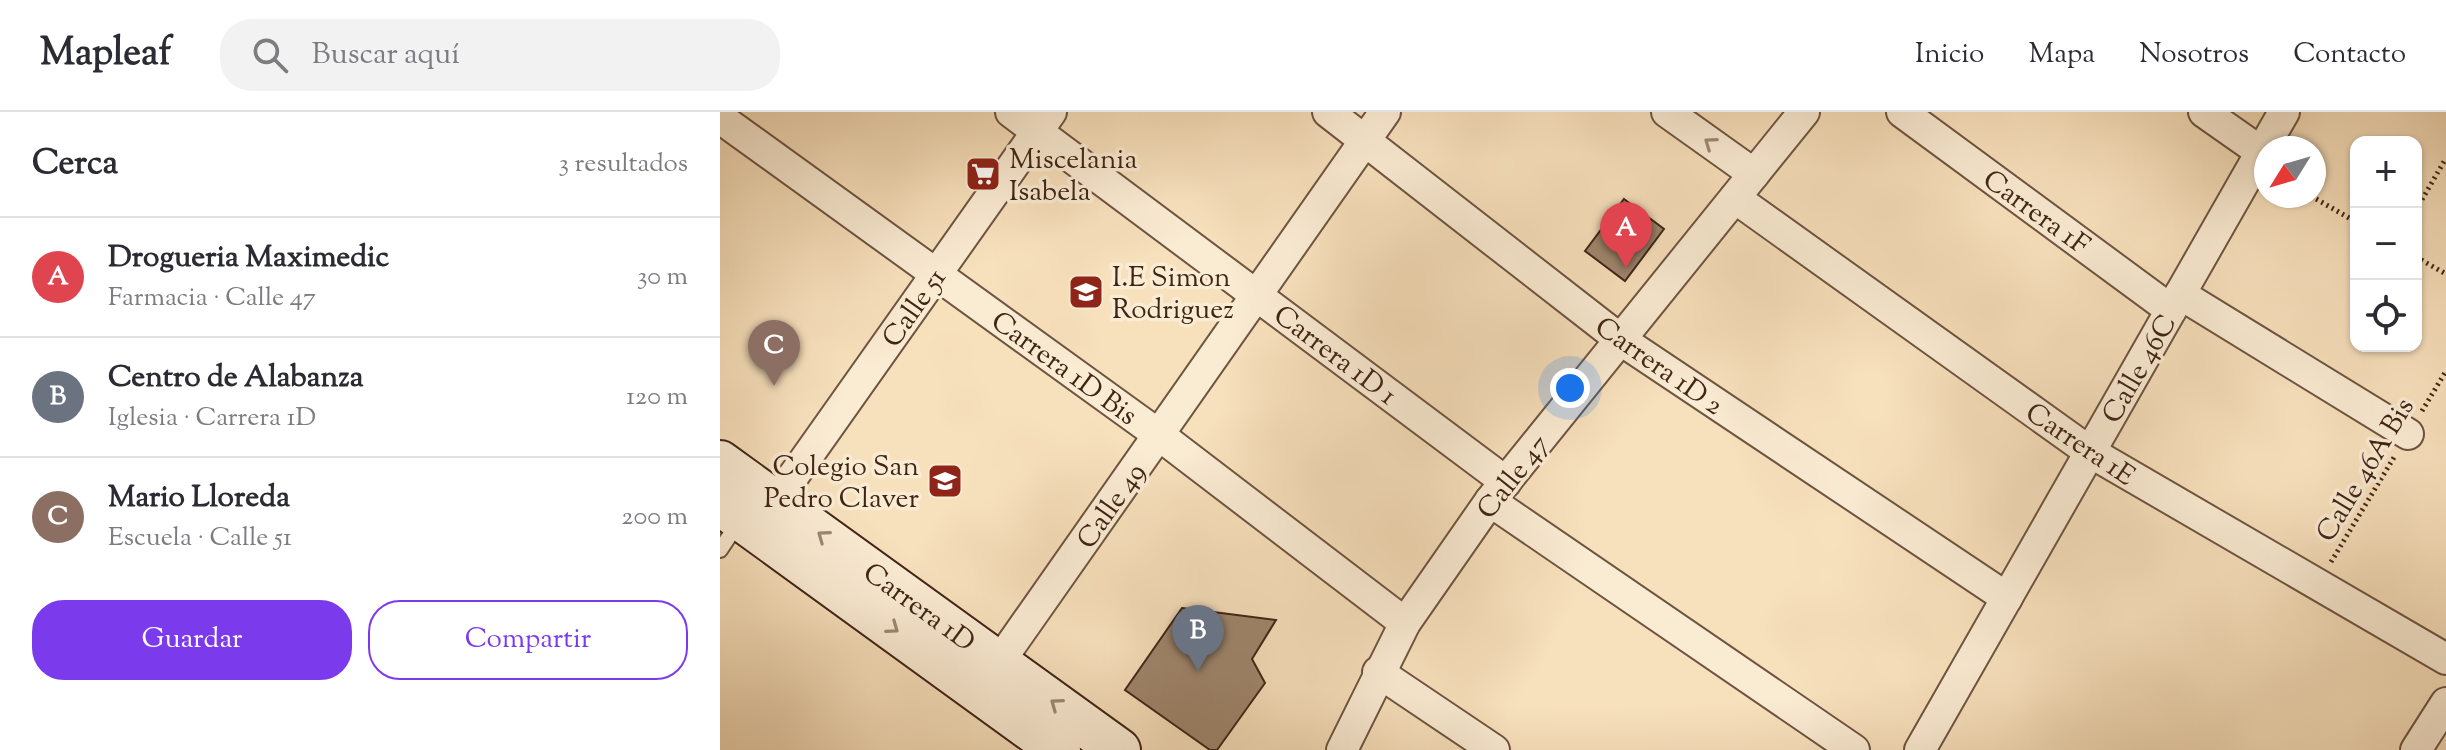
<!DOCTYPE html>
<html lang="es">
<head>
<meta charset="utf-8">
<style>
	:root { --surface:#fff; --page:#f2f2f3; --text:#2b2b33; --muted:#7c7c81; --line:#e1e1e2; --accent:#7c3aed }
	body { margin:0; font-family:"Sorts Mill Goudy",serif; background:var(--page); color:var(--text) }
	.controls { position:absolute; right:24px; top:24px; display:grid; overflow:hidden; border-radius:16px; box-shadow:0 2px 6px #0004 }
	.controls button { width:72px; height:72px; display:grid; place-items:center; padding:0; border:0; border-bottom:2px solid var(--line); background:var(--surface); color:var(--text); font:40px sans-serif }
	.compass { position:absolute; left:1534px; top:24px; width:72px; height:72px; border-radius:50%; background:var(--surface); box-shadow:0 2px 6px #0004; rotate:233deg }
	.you { position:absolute; left:850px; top:276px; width:28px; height:28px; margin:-20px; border:6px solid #fff; border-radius:50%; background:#1a73e8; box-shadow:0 0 0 12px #1a73e833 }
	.badge { display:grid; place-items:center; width:52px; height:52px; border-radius:50%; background:var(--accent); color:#fff; font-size:26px; font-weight:700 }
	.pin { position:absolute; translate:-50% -66px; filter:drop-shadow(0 2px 4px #0008) }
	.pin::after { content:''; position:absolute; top:42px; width:28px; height:24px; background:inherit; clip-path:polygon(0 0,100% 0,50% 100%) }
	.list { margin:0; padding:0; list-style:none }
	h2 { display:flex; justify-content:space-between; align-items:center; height:104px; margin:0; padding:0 32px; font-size:34px }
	h2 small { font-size:26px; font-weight:400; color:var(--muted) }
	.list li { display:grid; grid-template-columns:52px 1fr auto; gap:24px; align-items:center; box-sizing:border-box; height:120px; padding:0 32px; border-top:2px solid var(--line) }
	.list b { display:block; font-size:30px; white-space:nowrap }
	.list p { margin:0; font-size:26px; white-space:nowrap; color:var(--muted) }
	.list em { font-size:26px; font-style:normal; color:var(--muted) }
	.actions { display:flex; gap:16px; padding:24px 32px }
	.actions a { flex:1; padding:18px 0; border:2px solid var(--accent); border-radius:32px; text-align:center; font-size:28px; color:var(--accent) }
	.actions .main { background:var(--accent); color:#fff }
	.icon { flex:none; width:44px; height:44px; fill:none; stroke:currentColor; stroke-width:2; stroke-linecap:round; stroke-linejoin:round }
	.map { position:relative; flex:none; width:1726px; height:638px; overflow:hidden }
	header { display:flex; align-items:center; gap:48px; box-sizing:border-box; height:112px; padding:0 40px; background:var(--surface); border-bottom:2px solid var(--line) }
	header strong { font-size:38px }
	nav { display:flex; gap:44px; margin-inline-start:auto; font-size:28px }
	.search { width:560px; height:72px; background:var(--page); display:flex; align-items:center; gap:20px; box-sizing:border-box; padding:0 28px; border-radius:32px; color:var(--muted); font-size:30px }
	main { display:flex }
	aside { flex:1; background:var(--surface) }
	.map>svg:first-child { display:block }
</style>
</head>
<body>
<header>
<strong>Mapleaf</strong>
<div class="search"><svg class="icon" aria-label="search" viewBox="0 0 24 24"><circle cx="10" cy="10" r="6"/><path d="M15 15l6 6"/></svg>Buscar aquí</div>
<nav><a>Inicio</a><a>Mapa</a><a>Nosotros</a><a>Contacto</a></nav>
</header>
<main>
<aside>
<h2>Cerca<small>3 resultados</small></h2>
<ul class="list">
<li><span class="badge" style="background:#e0444e">A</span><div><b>Drogueria Maximedic</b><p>Farmacia · Calle 47</p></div><em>30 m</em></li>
<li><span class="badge" style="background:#6b7280">B</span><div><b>Centro de Alabanza</b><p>Iglesia · Carrera 1D</p></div><em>120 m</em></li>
<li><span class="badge" style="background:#8d6e63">C</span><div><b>Mario Lloreda</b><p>Escuela · Calle 51</p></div><em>200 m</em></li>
</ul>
<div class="actions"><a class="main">Guardar</a><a>Compartir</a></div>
</aside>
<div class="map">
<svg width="1726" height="638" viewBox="0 0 1726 638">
	<rect width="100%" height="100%" fill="#f7e0bc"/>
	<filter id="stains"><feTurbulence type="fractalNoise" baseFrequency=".0025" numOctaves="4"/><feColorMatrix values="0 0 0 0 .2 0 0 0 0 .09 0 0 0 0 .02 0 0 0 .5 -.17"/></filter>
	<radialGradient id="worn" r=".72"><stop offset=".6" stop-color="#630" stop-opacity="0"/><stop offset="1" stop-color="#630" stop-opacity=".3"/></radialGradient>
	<g fill="#9f866d" stroke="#402517" stroke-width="2">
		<path d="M 904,87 L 944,117 L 905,169 L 865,139 Z"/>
		<path d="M 462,496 L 556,508 L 532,547 L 545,571 L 497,638 L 490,638 L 405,578 Z"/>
	</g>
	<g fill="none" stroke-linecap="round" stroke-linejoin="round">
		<defs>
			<path id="lane" d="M 0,438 L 20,408"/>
			<g id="street">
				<path d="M 291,0 L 786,370"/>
				<path d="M 608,0 L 901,228 L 1287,486"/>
				<path d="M 947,0 L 1034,62"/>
				<path d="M 1182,0 L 1451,198"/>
				<path d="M 1484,0 L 1541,40"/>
				<path d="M 0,6 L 439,323 L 685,511"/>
				<path d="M 1015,86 L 1370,340 L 1726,547"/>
				<path d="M 1460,182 L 1688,322"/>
				<path d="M 770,389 L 1134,638"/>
				<path d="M 55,390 L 331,0"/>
				<path d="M 279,550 L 665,0"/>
				<path d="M 658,560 L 774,638"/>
				<path d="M 622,638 L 685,511 L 770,389 L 1084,0"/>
				<path d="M 1200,638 L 1564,0"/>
				<path d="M 1696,638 L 1726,591"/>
			</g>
			<g id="secondary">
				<path d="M 0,350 L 399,638"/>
				<path d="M 0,392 L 339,638"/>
			</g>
		</defs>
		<use href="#lane" stroke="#6e5440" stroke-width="18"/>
		<use href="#street" stroke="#6e5440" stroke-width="34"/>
		<use href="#secondary" stroke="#402517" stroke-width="46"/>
		<g stroke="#402517" stroke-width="5" stroke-dasharray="2 4" stroke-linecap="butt">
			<path d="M 1591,84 L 1636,110"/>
			<path d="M 1696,98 L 1726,46"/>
			<path d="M 1696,145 L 1726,162"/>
			<path d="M 1702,299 L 1726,259"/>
			<path d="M 1611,450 L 1676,342"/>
		</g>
		<use href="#lane" stroke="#faebd3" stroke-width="14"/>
		<use href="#street" stroke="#faebd3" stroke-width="30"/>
		<use href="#secondary" stroke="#faebd3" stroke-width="42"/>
	</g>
	<defs><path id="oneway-chevron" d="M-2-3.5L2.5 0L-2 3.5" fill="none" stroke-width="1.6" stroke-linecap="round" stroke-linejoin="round" transform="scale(2)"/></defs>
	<g stroke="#9d8875">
		<use href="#oneway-chevron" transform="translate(990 31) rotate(-145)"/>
		<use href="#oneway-chevron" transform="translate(103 424) rotate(-144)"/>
		<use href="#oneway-chevron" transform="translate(173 516) rotate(36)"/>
		<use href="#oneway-chevron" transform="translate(336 592) rotate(-144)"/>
	</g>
	<defs>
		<symbol id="supermarket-square" viewBox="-11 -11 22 22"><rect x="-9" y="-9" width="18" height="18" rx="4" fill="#8f2418" stroke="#faebd3"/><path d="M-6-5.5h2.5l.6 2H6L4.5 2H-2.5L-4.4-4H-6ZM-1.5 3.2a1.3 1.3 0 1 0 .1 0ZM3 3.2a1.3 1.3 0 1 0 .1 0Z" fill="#fff"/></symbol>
		<symbol id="school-square" viewBox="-11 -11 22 22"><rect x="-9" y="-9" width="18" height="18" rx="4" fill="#8f2418" stroke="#faebd3"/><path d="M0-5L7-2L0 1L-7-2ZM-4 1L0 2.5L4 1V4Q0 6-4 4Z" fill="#fff"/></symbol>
	</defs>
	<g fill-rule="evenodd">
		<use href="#supermarket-square" x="243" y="42" width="40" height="40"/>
		<use href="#school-square" x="346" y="160" width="40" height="40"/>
		<use href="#school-square" x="205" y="349" width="40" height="40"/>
	</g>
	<g text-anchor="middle" stroke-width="7" stroke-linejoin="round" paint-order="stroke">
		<g font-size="28" fill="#402517" stroke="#faebd3" text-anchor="start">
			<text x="289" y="56">Miscelania<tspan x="289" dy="32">Isabela</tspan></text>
			<text x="392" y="174">I.E Simon<tspan x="392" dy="32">Rodriguez</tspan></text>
			<text x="199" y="363" text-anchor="end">Colegio San<tspan x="199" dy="32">Pedro Claver</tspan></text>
		</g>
		<g font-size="28" fill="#402517" stroke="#faebd3">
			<text transform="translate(1317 99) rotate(36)" y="10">Carrera 1F</text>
			<text transform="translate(193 195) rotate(-55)" y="10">Calle 51</text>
			<text transform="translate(616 242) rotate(37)" y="10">Carrera 1D 1</text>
			<text transform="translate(940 253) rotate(35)" y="10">Carrera 1D 2</text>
			<text transform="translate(345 255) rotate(36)" y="10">Carrera 1D Bis</text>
			<text transform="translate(1418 256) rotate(-60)" y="10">Calle 46C</text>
			<text transform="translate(1361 331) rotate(34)" y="10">Carrera 1E</text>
			<text transform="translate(1644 357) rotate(-59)" y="10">Calle 46A Bis</text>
			<text transform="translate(792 364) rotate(-52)" y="10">Calle 47</text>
			<text transform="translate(390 393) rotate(-55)" y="10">Calle 49</text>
			<text transform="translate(200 494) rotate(36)" y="10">Carrera 1D</text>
		</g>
	</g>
	<rect width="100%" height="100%" filter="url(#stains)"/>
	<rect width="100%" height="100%" fill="url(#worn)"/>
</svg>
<div class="controls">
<button>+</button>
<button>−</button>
<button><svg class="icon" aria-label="locate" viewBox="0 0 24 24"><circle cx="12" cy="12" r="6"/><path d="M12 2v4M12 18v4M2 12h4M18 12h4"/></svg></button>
</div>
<svg class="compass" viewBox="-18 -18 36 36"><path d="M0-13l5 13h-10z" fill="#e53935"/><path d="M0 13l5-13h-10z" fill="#7c7c81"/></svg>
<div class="you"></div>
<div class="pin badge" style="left:906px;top:156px;background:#e0444e">A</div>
<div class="pin badge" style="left:478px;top:559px;background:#6b7280">B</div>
<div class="pin badge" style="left:54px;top:274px;background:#8d6e63">C</div>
</div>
</main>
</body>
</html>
